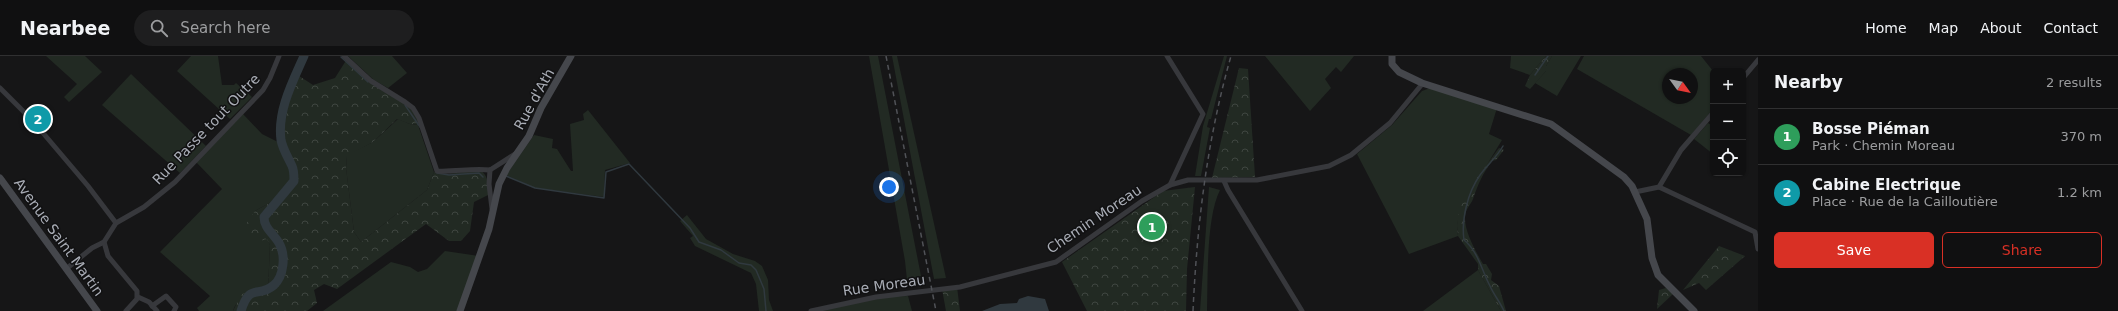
<!DOCTYPE html>
<html lang="en">
<head>
<meta charset="utf-8">
<style>
	:root { --surface:#101011; --page:#1e1e1f; --text:#f1f3f6; --muted:#9c9d9f; --line:#303031; --accent:#d93025 }
	body { margin:0; font-family:"DejaVu Sans",sans-serif; background:var(--page); color:var(--text) }
	.controls { position:absolute; right:12px; top:12px; display:grid; overflow:hidden; border-radius:6px; box-shadow:0 1px 3px #0004 }
	.controls button { width:36px; height:36px; display:grid; place-items:center; padding:0; border:0; border-bottom:1px solid var(--line); background:var(--surface); color:var(--text); font:20px sans-serif }
	.compass { position:absolute; left:1662px; top:12px; width:36px; height:36px; border-radius:50%; background:var(--surface); box-shadow:0 1px 3px #0004; rotate:123deg }
	.you { position:absolute; left:889px; top:131px; width:14px; height:14px; margin:-10px; border:3px solid #fff; border-radius:50%; background:#1a73e8; box-shadow:0 0 0 6px #1a73e833 }
	.badge { display:grid; place-items:center; width:26px; height:26px; border-radius:50%; background:var(--accent); color:#fff; font-size:13px; font-weight:700 }
	.pin { position:absolute; translate:-50% -50%; border:2px solid #fff; box-shadow:0 1px 4px #0006 }
	.list { margin:0; padding:0; list-style:none }
	h2 { display:flex; justify-content:space-between; align-items:center; height:52px; margin:0; padding:0 16px; font-size:17px }
	h2 small { font-size:13px; font-weight:400; color:var(--muted) }
	.list li { display:grid; grid-template-columns:26px 1fr auto; gap:12px; align-items:center; box-sizing:border-box; height:56px; padding:0 16px; border-top:1px solid var(--line) }
	.list b { display:block; font-size:15px; white-space:nowrap }
	.list p { margin:0; font-size:13px; white-space:nowrap; color:var(--muted) }
	.list em { font-size:13px; font-style:normal; color:var(--muted) }
	.actions { display:flex; gap:8px; padding:12px 16px }
	.actions a { flex:1; padding:9px 0; border:1px solid var(--accent); border-radius:6px; text-align:center; font-size:14px; color:var(--accent) }
	.actions .main { background:var(--accent); color:#fff }
	.icon { flex:none; width:22px; height:22px; fill:none; stroke:currentColor; stroke-width:2; stroke-linecap:round; stroke-linejoin:round }
	.map { position:relative; flex:none; width:1758px; height:255px; overflow:hidden }
	header { display:flex; align-items:center; gap:24px; box-sizing:border-box; height:56px; padding:0 20px; background:var(--surface); border-bottom:1px solid var(--line) }
	header strong { font-size:19px }
	nav { display:flex; gap:22px; margin-inline-start:auto; font-size:14px }
	.search { width:280px; height:36px; background:var(--page); display:flex; align-items:center; gap:10px; box-sizing:border-box; padding:0 14px; border-radius:22px; color:var(--muted); font-size:15px }
	main { display:flex }
	aside { flex:1; background:var(--surface) }
	.map>svg:first-child { display:block }
</style>
</head>
<body>
<header>
<strong>Nearbee</strong>
<div class="search"><svg class="icon" aria-label="search" viewBox="0 0 24 24"><circle cx="10" cy="10" r="6"/><path d="M15 15l6 6"/></svg>Search here</div>
<nav><a>Home</a><a>Map</a><a>About</a><a>Contact</a></nav>
</header>
<main>
<div class="map">
<svg width="1758" height="255" viewBox="0 0 1758 255">
	<defs>
		<pattern id="forest-crowns" width="20" height="18" patternUnits="userSpaceOnUse"><rect width="20" height="18" fill="#222a23"/><path d="M2 6a3 3 0 1 1 6 0M12 15a3 3 0 1 1 6 0" fill="none" stroke="#3f4641"/></pattern>
	</defs>
	<rect width="100%" height="100%" fill="#161617"/>
	<g fill="#222a23" fill-rule="evenodd">
		<path d="M 46,0 L 85,0 L 102,16 L 69,46 L 64,41 L 77,28 Z"/>
		<path d="M 191,0 L 218,0 L 222,29 L 234,29 L 236,27 L 252,41 L 230,63 L 177,15 Z"/>
		<path d="M 348,0 L 392,0 L 407,17 L 388,32 L 374,24 Z"/>
		<path d="M 869,0 L 878,0 L 921,220 L 907,224 L 905,205 Z"/>
		<path d="M 892,0 L 897,0 L 946,222 L 934,223 Z"/>
		<path d="M 1224,0 L 1227,0 L 1211,63 L 1209,63 L 1207,71 L 1210,72 L 1201,120 L 1195,120 L 1203,70 Z"/>
		<path d="M 1265,0 L 1354,0 L 1341,16 L 1336,11 L 1325,23 L 1331,32 L 1310,55 Z"/>
		<path d="M 1511,0 L 1546,0 L 1530,19 L 1510,12 Z"/>
		<path d="M 1552,0 L 1581,0 L 1557,40 L 1535,27 L 1546,15 L 1546,10 Z"/>
		<path d="M 1584,0 L 1701,0 L 1713,15 L 1713,53 L 1691,79 L 1577,13 ZM 1668,18 L 1692,18 L 1692,42 L 1668,42 Z"/>
		<path d="M 131,18 L 206,90 L 180,117 L 102,49 Z"/>
		<path d="M 1430,32 L 1497,52 L 1489,78 L 1502,84 L 1460,153 L 1457,170 L 1458,180 L 1409,198 L 1357,98 L 1392,69 L 1422,35 Z"/>
		<path d="M 588,54 L 630,107 L 605,114 L 604,141 L 535,132 L 506,119 L 534,79 L 553,83 L 552,92 L 557,93 L 571,115 L 573,115 L 570,68 L 584,64 L 583,58 Z"/>
		<path d="M 243,58 L 262,78 L 278,86 L 292,112 L 293,125 L 275,144 L 255,155 L 270,189 L 268,234 C 255,235 237,240 233,255 L 199,255 L 197,252 L 210,240 L 160,196 L 222,133 L 196,106 Z"/>
		<path d="M 398,63 L 410,68 L 418,69 L 434,116 L 427,134 L 361,186 L 354,176 L 346,112 L 347,99 L 373,86 Z"/>
		<path d="M 1708,67 L 1713,70 L 1713,98 L 1694,83 Z"/>
		<path d="M 1209,131 L 1220,134 C 1206,162 1208,222 1207,255 L 1200,255 Z"/>
		<path d="M 687,159 L 706,183 L 733,198 L 755,205 L 762,210 L 768,224 L 769,244 L 773,255 L 759,255 L 756,228 L 751,217 L 695,190 L 690,182 L 693,180 L 680,165 Z"/>
		<path d="M 445,195 L 479,200 L 460,255 L 323,255 L 391,206 L 410,211 L 418,216 L 427,213 Z"/>
		<path d="M 1478,214 L 1501,255 L 1423,255 Z"/>
		<path d="M 908,240 L 912,255 L 814,255 L 876,241 Z"/>
	</g>
	<g fill="url(#forest-crowns)">
		<path d="M 1546,0 L 1552,0 L 1546,10 L 1546,15 L 1530,33 L 1525,30 L 1530,19 Z"/>
		<path d="M 347,3 L 361,17 L 413,52 L 421,69 L 410,68 L 397,63 L 373,86 L 347,100 L 346,112 L 354,176 L 361,186 L 427,134 L 434,116 L 448,118 L 480,114 C 489,120 488,129 488,139 L 474,146 L 470,175 L 461,185 L 449,185 L 426,168 L 337,233 L 324,228 L 314,234 L 317,247 L 307,255 L 233,255 L 241,238 L 268,234 L 270,189 L 267,183 L 260,185 L 250,179 L 246,168 L 255,155 L 285,138 L 294,125 C 294,120 294,114 292,110 C 288,101 283,94 281,84 C 278,63 287,37 296,18 L 313,29 L 335,22 Z"/>
		<path d="M 1239,12 L 1248,13 L 1255,121 L 1212,122 Z"/>
		<path d="M 1499,92 L 1504,94 L 1496,104 L 1492,105 C 1483,117 1478,128 1473,143 C 1471,148 1465,154 1465,160 C 1464,175 1475,194 1483,208 L 1486,208 L 1492,218 L 1491,224 L 1499,230 L 1506,255 L 1501,255 L 1478,214 L 1478,208 L 1458,180 L 1457,170 L 1459,150 L 1465,138 Z"/>
		<path d="M 1195,131 L 1187,213 L 1186,255 L 1087,255 L 1062,206 L 1163,135 Z"/>
		<path d="M 1719,190 L 1745,200 L 1706,234 L 1699,227 L 1683,234 Z"/>
		<path d="M 957,231 L 960,255 L 946,255 L 942,233 Z"/>
		<path d="M 1666,232 L 1673,238 L 1657,253 L 1659,234 Z"/>
	</g>
	<path fill="#30393f" d="M 1028,240 L 1045,243 L 1049,255 L 982,255 L 1000,248 L 1017,247 L 1019,243 Z"/>
	<g fill="none" stroke-linecap="round" stroke-linejoin="round">
		<g stroke="#30393f" stroke-width="1.5">
			<path d="M 341,1 L 368,26"/>
			<path d="M 1535,19 L 1548,0"/>
			<path d="M 405,49 L 420,71"/>
			<path d="M 1503,90 C 1497,101 1487,109 1480,119 C 1468,136 1461,163 1464,184 C 1478,195 1482,215 1490,230 C 1494,239 1500,246 1504,255"/>
			<path d="M 437,117 L 449,119 L 479,117 L 483,121"/>
			<path d="M 506,120 L 535,132 L 604,142 L 606,116 L 629,108 L 690,172 L 699,186 L 721,194 L 739,207 L 751,209 L 756,214 L 764,233 L 766,255"/>
		</g>
		<path stroke="#30393f" stroke-width="9" d="M 241,255 C 250,226 258,243 274,229 C 284,220 286,199 279,187 C 273,177 264,172 264,161 L 294,125 C 294,120 294,114 292,110 C 288,101 283,94 281,84 C 277,55 293,25 304,0"/>
		<g stroke="#37383c" stroke-width="5">
			<path d="M 344,0 L 371,25 L 405,46 L 413,52 L 419,62 L 437,115 C 455,116 472,112 490,114"/>
			<path d="M 1167,0 L 1203,58 L 1170,129"/>
			<path d="M 1743,22 L 1758,4"/>
			<path d="M 0,32 L 32,64 L 88,130 L 116,167"/>
			<path d="M 490,114 L 489,128 L 492,153"/>
			<path d="M 490,114 L 515,98"/>
			<path d="M 1224,125 L 1228,134 L 1302,255"/>
			<path d="M 1659,131 L 1755,176 L 1758,193"/>
			<path d="M 1635,136 L 1659,131 L 1681,94 L 1713,57"/>
			<path d="M 104,186 L 108,200 L 137,235 L 137,243 L 126,255"/>
			<path d="M 66,213 L 92,192 L 104,186 L 116,167 L 144,151 L 175,126 L 263,34 L 270,22 L 279,0"/>
			<path d="M 138,241 L 149,246 L 157,255"/>
			<path d="M 152,250 L 166,240 L 176,251 L 174,255"/>
			<path d="M 811,255 L 876,241 L 960,231 L 1056,206 L 1142,145 L 1170,129 L 1188,124 L 1257,124 L 1329,110 L 1351,99 L 1390,67 L 1423,27"/>
		</g>
		<g stroke="#45474c" stroke-width="7">
			<path d="M 1392,0 L 1392,8 L 1399,16 L 1422,27 L 1551,68 L 1624,121 L 1632,130 L 1647,163 L 1652,202 L 1658,219 L 1694,255"/>
			<path d="M 0,122 L 97,255"/>
			<path d="M 460,255 L 489,173 L 499,128 L 507,112 L 529,80 L 541,52 L 571,0"/>
		</g>
		<g stroke="#505257" stroke-width="1.5" stroke-dasharray="5 4" stroke-linecap="butt">
			<path d="M 886,0 L 936,255"/>
			<path d="M 1193,255 C 1197,168 1207,84 1231,0"/>
		</g>
	</g>
	<g text-anchor="middle" stroke-width="3" stroke-linejoin="round" paint-order="stroke">
		<g font-size="14" fill="#a9adb6" stroke="#111112">
			<text transform="translate(534 43) rotate(-61)" y="5">Rue d'Ath</text>
			<text transform="translate(206 73) rotate(-46)" y="5">Rue Passe tout Outre</text>
			<text transform="translate(1094 163) rotate(-34)" y="5">Chemin Moreau</text>
			<text transform="translate(59 181) rotate(54)" y="5">Avenue Saint Martin</text>
			<text transform="translate(884 229) rotate(-8)" y="5">Rue Moreau</text>
		</g>
	</g>
</svg>
<div class="controls">
<button>+</button>
<button>−</button>
<button><svg class="icon" aria-label="locate" viewBox="0 0 24 24"><circle cx="12" cy="12" r="6"/><path d="M12 2v4M12 18v4M2 12h4M18 12h4"/></svg></button>
</div>
<svg class="compass" viewBox="-18 -18 36 36"><path d="M0-13l5 13h-10z" fill="#e53935"/><path d="M0 13l5-13h-10z" fill="#9c9d9f"/></svg>
<div class="you"></div>
<div class="pin badge" style="left:1152px;top:171px;background:#2e9e5b">1</div>
<div class="pin badge" style="left:38px;top:63px;background:#0f9aa8">2</div>
</div>
<aside>
<h2>Nearby<small>2 results</small></h2>
<ul class="list">
<li><span class="badge" style="background:#2e9e5b">1</span><div><b>Bosse Piéman</b><p>Park · Chemin Moreau</p></div><em>370 m</em></li>
<li><span class="badge" style="background:#0f9aa8">2</span><div><b>Cabine Electrique</b><p>Place · Rue de la Cailloutière</p></div><em>1.2 km</em></li>
</ul>
<div class="actions"><a class="main">Save</a><a>Share</a></div>
</aside>
</main>
</body>
</html>
